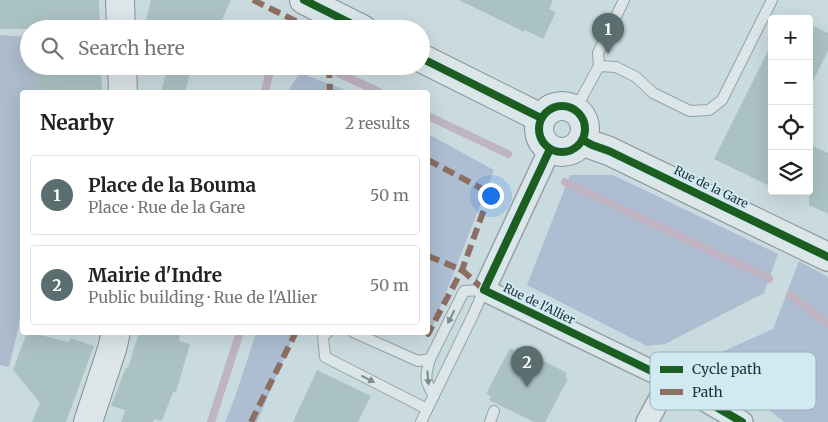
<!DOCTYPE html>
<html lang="en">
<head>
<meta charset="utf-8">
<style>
	:root { --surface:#fff; --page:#f2f2f2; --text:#222; --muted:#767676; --line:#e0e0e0; --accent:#5a6d6f }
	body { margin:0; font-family:Merriweather,serif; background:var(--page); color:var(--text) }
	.controls { position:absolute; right:15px; top:15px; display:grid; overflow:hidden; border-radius:5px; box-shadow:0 5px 20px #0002 }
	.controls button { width:45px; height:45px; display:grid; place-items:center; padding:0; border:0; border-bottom:1px solid var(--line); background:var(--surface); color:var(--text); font:25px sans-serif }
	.you { position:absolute; left:490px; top:195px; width:18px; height:18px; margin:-12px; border:4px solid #fff; border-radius:50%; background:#1a73e8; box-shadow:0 0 0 8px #1a73e833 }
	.badge { display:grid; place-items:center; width:32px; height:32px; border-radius:50%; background:var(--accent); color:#fff; font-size:16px; font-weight:700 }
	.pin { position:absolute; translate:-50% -41px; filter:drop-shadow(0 1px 2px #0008) }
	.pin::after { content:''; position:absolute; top:26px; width:18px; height:15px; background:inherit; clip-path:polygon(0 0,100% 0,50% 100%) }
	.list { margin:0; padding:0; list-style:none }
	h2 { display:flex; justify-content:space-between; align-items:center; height:65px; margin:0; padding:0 20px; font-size:21px }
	h2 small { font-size:16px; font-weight:400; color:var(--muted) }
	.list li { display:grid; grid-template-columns:32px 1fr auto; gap:15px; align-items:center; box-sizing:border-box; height:80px; margin:0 10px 10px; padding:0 10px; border:1px solid var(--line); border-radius:5px }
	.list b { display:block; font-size:19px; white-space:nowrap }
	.list p { margin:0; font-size:16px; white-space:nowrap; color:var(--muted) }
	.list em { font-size:16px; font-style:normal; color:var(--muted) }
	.icon { flex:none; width:28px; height:28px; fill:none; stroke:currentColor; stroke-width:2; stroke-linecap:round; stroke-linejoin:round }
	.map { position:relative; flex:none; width:828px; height:422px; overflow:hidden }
	.search { position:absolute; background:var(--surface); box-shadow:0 5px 20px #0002; left:20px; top:20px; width:410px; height:55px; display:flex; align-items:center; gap:12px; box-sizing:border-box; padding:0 18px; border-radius:28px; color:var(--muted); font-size:19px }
	.panel { position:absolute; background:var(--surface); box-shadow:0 5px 20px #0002; left:20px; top:90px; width:410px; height:245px; border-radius:5px }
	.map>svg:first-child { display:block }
</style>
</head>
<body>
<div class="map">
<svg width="828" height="422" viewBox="0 0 828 422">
	<rect width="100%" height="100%" fill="#cadbe0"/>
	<g fill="#adbed2">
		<path d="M 300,73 L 343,89 L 349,92 L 287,92 Z"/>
		<path d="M 428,134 L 494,170 L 431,331 L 428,329 Z"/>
		<path d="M 570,175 L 613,175 L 778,254 L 764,293 L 665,344 L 647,346 L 527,285 Z"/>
		<path d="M 799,261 L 828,277 L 828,422 L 784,422 L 706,359 L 773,329 Z"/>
		<path d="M 256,333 L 295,333 L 257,422 L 225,422 L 235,397 Z"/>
	</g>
	<path fill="#adbccc" d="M 0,35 L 29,37 L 29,66 L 34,66 L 37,92 L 22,92 L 22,300 L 18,330 L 9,367 L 0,365 Z"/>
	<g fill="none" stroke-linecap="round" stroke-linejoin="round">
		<g stroke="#c0b4c3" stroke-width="8">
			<path d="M 323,66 L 379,92"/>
			<path d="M 265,92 L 271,66"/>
			<path d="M 428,116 L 508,154"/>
			<path d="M 565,182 L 764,276 L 769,279"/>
			<path d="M 790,295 L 828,324"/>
			<path d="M 211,422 L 240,332"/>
		</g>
	</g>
	<g fill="#abc2c3">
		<path d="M 0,0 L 99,0 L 100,29 L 0,29 Z"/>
		<path d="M 151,0 L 231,0 L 218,29 L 144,29 Z"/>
		<path d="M 459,0 L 553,0 L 549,9 L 556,12 L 543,39 L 525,30 L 524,32 Z"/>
		<path d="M 809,24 L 828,33 L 828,51 L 809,89 Z"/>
		<path d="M 772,43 L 772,187 L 714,159 Z"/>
		<path d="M 34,66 L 101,66 L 102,92 L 37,92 Z"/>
		<path d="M 168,66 L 192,66 L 185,92 L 161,92 Z"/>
		<path d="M 809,144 L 828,153 L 828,214 L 809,205 Z"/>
		<path d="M 27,332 L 69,342 L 71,338 L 94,346 L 66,422 L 32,422 L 40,403 L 13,370 Z"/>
		<path d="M 139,332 L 180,332 L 179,341 L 190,344 L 176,392 L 173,392 L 162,421 L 154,419 L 153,422 L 121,422 L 125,410 L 111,406 L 126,367 L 128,368 Z"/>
		<path d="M 517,347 L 567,373 L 565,378 L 568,379 L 545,422 L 534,422 L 489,400 L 491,396 L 486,394 L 510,348 L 515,350 Z"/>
		<path d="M 317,370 L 371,396 L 358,422 L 293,422 Z"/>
	</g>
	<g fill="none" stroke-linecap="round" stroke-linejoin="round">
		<defs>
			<g id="lane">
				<path d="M 599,66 L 598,53 L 624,0"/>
				<path d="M 575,110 L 599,66 L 616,67 L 636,77 L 653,93 L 690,111 L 709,110 L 722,100 L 772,0"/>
				<path d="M 328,332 L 323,336 L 325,357 L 427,409"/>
				<path d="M 353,332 L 418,361 L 430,359 L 464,291 L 484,290 L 473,315 L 421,422"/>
				<path d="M 430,359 C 425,376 424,380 434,396"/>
				<path d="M 490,422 L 494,411"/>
			</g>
			<g id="street">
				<path d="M 550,149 L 484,290 L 670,380 L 742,422"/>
				<path d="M 647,422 L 670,380"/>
			</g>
			<g id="secondary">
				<path d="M 120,0 L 121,29"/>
				<path d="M 304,0 L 362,29"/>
				<path d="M 421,58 L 541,118"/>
				<path d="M 122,66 L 123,92"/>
				<circle cx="562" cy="129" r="23"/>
				<path d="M 583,140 L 592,145 L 609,151 L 828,257"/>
				<path d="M 88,422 L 112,349 L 116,332"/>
			</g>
		</defs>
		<use href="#lane" stroke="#94a2a5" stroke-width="12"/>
		<use href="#street" stroke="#94a2a5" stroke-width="24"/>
		<use href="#secondary" stroke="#849295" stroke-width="30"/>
		<use href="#lane" stroke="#dce5e8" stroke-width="10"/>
		<use href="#street" stroke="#dce5e8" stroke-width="21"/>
		<use href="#secondary" stroke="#dce5e8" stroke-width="28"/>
		<g stroke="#8d6e63" stroke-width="6" stroke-dasharray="12 6" stroke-linecap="butt">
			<path d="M 253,0 L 312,29"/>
			<path d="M 329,66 L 330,92"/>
			<path d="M 428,256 L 462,270 L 484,290"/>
			<path d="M 426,332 L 428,334 L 462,270 L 490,193 L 428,160"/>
			<path d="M 251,422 L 296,332"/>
		</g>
		<defs>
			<g id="cycleway">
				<path d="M 304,0 L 362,29"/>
				<path d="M 421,58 L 541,118"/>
				<circle cx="562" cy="129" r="23"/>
				<path d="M 583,140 L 592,145 L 609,151 L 828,257"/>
				<path d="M 550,149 L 484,290 L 670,380 L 742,422"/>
			</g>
		</defs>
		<use href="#cycleway" stroke="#d0e9f2" stroke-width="11"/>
		<use href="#cycleway" stroke="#1b5e20" stroke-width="8"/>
	</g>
	<defs><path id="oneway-solid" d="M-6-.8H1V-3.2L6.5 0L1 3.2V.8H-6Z" transform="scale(1.25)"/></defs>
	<g fill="#7c8c8d">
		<use href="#oneway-solid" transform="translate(451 317) rotate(117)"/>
		<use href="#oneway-solid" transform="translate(428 378) rotate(85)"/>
		<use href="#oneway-solid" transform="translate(368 379) rotate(27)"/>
	</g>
	<g text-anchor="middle" stroke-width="4" stroke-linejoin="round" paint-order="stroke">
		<g font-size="12" fill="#1d3232" stroke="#d0e9f2">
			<text transform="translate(711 187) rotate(26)" y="4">Rue de la Gare</text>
			<text transform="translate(539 304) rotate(26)" y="4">Rue de l'Allier</text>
		</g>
	</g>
	<rect x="650" y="352" width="166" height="58" rx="8" fill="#d0e9f2" stroke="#9ab2b8" stroke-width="1"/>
	<rect x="660" y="366" width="23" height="7" fill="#1b5e20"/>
	<rect x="660" y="389" width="23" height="6" fill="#8d6e63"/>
	<g font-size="14" fill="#1d3232">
		<text x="692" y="374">Cycle path</text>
		<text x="692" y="397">Path</text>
	</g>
</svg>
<div class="controls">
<button>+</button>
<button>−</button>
<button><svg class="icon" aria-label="locate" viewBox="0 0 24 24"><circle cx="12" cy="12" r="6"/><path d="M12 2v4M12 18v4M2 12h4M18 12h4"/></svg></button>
<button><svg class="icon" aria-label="layers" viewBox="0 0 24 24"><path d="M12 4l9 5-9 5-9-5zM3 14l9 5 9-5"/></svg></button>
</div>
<div class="you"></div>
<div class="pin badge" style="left:608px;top:54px">1</div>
<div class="pin badge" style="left:527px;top:387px">2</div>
<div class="search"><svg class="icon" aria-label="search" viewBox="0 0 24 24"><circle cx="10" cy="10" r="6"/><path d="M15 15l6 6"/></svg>Search here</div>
<section class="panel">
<h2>Nearby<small>2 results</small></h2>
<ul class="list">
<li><span class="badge">1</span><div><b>Place de la Bouma</b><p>Place · Rue de la Gare</p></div><em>50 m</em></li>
<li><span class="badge">2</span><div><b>Mairie d'Indre</b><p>Public building · Rue de l'Allier</p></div><em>50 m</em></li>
</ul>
</section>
</div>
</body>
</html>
